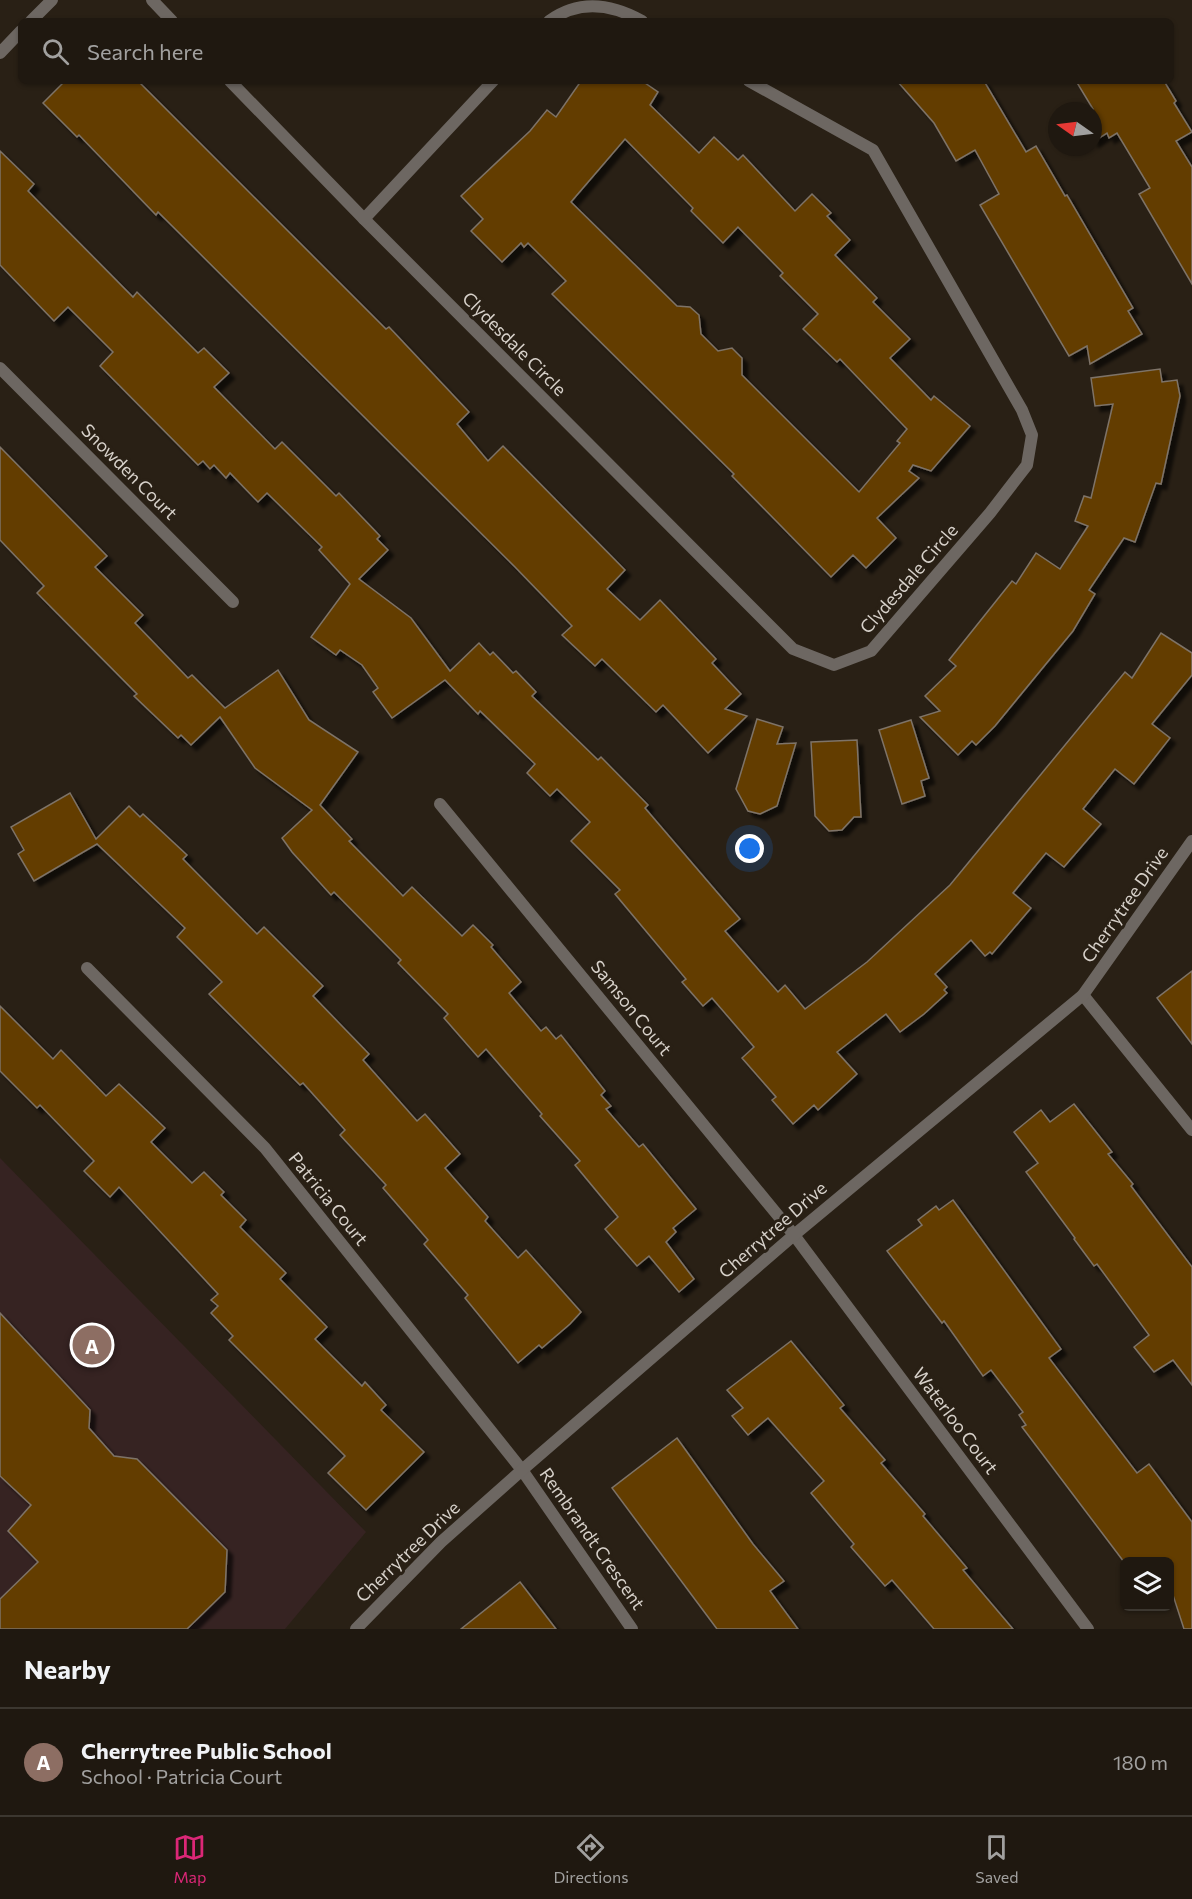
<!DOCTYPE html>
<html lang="en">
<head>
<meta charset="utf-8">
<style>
	:root { --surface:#1f1810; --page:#272119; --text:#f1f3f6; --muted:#a1a09f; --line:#3c3730; --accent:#db2777 }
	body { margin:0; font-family:Commissioner,sans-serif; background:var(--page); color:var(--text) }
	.controls { position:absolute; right:18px; bottom:18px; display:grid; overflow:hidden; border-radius:9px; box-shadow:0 2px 4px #0004 }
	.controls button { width:54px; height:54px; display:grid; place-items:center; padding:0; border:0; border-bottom:2px solid var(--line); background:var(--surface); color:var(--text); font:30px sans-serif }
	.compass { position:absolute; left:1048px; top:102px; width:54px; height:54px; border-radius:50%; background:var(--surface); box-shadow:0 2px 4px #0004; rotate:284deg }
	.you { position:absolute; left:750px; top:849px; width:21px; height:21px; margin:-15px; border:4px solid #fff; border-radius:50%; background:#1a73e8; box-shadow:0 0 0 9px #1a73e833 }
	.badge { display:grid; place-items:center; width:39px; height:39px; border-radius:50%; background:var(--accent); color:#fff; font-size:20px; font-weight:700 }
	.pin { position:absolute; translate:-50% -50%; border:3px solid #fff; box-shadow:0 2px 6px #0006 }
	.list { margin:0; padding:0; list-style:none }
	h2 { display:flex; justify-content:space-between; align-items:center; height:78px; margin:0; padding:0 24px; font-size:26px }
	h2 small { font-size:20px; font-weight:400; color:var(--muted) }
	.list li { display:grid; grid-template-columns:39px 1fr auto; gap:18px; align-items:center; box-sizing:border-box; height:108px; padding:0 24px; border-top:2px solid var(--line) }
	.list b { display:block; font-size:22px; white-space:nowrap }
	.list p { margin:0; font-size:20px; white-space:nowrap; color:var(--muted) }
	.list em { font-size:20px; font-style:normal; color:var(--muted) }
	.icon { flex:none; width:33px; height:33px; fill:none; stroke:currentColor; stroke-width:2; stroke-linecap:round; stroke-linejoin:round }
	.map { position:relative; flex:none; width:1192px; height:1629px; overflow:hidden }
	.search { position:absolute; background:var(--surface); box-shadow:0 2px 4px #0004; left:18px; right:18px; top:18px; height:66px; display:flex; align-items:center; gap:15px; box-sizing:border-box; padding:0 21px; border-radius:9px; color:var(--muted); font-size:22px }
	.sheet { height:186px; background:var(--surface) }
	nav { display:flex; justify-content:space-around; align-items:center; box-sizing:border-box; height:84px; border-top:2px solid var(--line); background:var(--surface); font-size:16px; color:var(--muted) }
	nav a { display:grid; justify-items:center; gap:3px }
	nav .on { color:var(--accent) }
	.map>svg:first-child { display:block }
</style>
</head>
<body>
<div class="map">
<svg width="1192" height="1629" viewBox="0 0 1192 1629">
	<defs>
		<filter id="shadow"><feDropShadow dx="5.5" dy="5.5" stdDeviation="1.5" flood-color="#0009"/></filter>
	</defs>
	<rect width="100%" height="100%" fill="#292015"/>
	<path fill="#362322" d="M 0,1158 L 366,1532 L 285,1629 L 0,1629 Z"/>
	<g fill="#633e00" stroke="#7e7367" stroke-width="1.5" fill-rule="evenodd" filter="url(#shadow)">
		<path d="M 65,81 L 138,81 L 386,329 L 389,327 L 469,412 L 457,424 L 488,461 L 503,446 L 625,570 L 607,589 L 640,620 L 660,600 L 680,621 L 716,659 L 712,663 L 741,694 L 725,709 L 747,716 L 708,753 L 663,705 L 656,712 L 602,659 L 595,666 L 562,635 L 572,626 L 515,567 L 158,212 L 156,215 L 79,135 L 77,137 L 43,103 Z"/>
		<path d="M 581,81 L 642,81 L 658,92 L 650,105 L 699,153 L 714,137 L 738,160 L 743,155 L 795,211 L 812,194 L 831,213 L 827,216 L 850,240 L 835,255 L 877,298 L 873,302 L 910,339 L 890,358 L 931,400 L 934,396 L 970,426 L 931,471 L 913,465 L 909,471 L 919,478 L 877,518 L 896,538 L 866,568 L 853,555 L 831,577 L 732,476 L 734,474 L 552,294 L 566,281 L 528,243 L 524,247 L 521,243 L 502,262 L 471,231 L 483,219 L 461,196 L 530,131 L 547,110 L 556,117 ZM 625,139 L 693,208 L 691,211 L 723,243 L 738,227 L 783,273 L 780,276 L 818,314 L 803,329 L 837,362 L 840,359 L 904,426 L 907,429 L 897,441 L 900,443 L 859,492 L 742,375 L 742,358 L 732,348 L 718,351 L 701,334 L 699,315 L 690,307 L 677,306 L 571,202 Z"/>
		<path d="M 897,81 L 984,81 L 1026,152 L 1036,146 L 1065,196 L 1067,195 L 1133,308 L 1128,311 L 1142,334 L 1090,364 L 1087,346 L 1069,356 L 980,205 L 999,194 L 975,150 L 956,161 L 934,123 Z"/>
		<path d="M 1076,81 L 1164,81 L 1176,101 L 1174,103 L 1192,132 L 1176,141 L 1192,167 L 1192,284 L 1139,194 L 1150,188 L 1117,133 L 1109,138 L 1107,133 L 1093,142 L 1093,109 Z"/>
		<path d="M 0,151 L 34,184 L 28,191 L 133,297 L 137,292 L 198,353 L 204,348 L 229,373 L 214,387 L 275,449 L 282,442 L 336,496 L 339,493 L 380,536 L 377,539 L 388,550 L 359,579 L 411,618 L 450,671 L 479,643 L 490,655 L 493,652 L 513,673 L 516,671 L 536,692 L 532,696 L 598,760 L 601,757 L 648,805 L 645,808 L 740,919 L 725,931 L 778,992 L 785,985 L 805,1009 L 867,962 L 950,885 L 1125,672 L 1132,678 L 1161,633 L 1192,653 L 1192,675 L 1152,724 L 1170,738 L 1134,784 L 1115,769 L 1083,809 L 1101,824 L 1064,867 L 1046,853 L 1013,893 L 1031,908 L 992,954 L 990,952 L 985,956 L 971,940 L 935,974 L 947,987 L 944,990 L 947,993 L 924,1014 L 900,1032 L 886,1014 L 837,1052 L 857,1074 L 818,1110 L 814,1105 L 793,1124 L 772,1100 L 776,1097 L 742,1058 L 754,1047 L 712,998 L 703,1006 L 682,982 L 686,979 L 615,894 L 620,890 L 571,841 L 590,822 L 557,789 L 550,796 L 527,773 L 535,764 L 480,711 L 478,714 L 445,680 L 392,718 L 373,692 L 378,688 L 362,665 L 340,650 L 336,655 L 311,637 L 350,584 L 319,550 L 322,547 L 267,493 L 258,502 L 230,473 L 226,478 L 214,465 L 210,469 L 203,461 L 198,465 L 100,366 L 113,352 L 68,307 L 54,321 L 0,265 Z"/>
		<path d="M 1160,369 L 1162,382 L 1177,380 L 1180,396 L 1161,484 L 1156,483 L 1135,542 L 1124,538 L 1089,590 L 1095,594 L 1073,631 L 995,726 L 976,745 L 972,741 L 958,755 L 920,717 L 940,711 L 925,696 L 956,666 L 949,660 L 1012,581 L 1016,584 L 1036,553 L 1060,569 L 1088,526 L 1075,521 L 1084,496 L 1091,498 L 1113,404 L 1095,406 L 1091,378 Z"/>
		<path d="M 0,447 L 107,556 L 95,567 L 143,615 L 135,623 L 188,678 L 192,675 L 225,708 L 278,670 L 309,720 L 358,752 L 320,805 L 352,839 L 349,841 L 403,896 L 412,887 L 462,936 L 473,925 L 493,945 L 491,947 L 521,982 L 509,993 L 541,1031 L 546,1027 L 556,1039 L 561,1035 L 605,1091 L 601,1095 L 611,1106 L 606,1109 L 639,1147 L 643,1144 L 696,1209 L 673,1228 L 676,1232 L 666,1242 L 694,1279 L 679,1292 L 649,1256 L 637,1266 L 605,1229 L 618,1217 L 575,1165 L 580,1161 L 540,1116 L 542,1114 L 486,1049 L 478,1057 L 444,1018 L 448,1014 L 398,963 L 401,960 L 334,892 L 331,895 L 292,852 L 282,838 L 312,810 L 255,768 L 220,717 L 191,745 L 181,735 L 178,738 L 134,696 L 137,694 L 37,593 L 44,586 L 0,540 Z"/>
		<path d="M 757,719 L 783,727 L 777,744 L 796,743 L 777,806 L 760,814 L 748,811 L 736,789 Z"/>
		<path d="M 911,720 L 929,778 L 921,781 L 925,796 L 902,804 L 879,730 Z"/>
		<path d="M 857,740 L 861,817 L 854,817 L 842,830 L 829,831 L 815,816 L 811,742 Z"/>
		<path d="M 70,793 L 96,839 L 129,806 L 140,817 L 143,814 L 187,855 L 183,859 L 257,934 L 264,927 L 323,986 L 313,996 L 369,1054 L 363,1060 L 417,1121 L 425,1114 L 460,1154 L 445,1168 L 488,1217 L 485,1221 L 518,1258 L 526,1250 L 581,1312 L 570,1324 L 542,1348 L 539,1345 L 518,1363 L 465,1298 L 468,1295 L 424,1244 L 428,1240 L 383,1188 L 386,1185 L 340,1135 L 345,1130 L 303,1083 L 300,1085 L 209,994 L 222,982 L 177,937 L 185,928 L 97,844 L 34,881 L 18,854 L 24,850 L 11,827 Z"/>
		<path d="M 1192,971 L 1192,1044 L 1157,998 Z"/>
		<path d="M 0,1006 L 53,1059 L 61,1050 L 106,1096 L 119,1084 L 165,1128 L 151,1142 L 192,1183 L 204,1172 L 224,1192 L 221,1195 L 246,1220 L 240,1227 L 286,1273 L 280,1279 L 327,1327 L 315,1339 L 362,1386 L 365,1382 L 386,1405 L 381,1410 L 424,1452 L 366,1510 L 328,1473 L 345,1456 L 229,1340 L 233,1336 L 211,1313 L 218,1306 L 211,1300 L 218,1294 L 119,1187 L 110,1197 L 84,1171 L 94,1161 L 40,1105 L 37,1108 L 0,1071 Z"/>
		<path d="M 1074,1104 L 1112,1152 L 1108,1154 L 1133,1184 L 1131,1186 L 1192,1267 L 1192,1385 L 1173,1360 L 1154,1372 L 1134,1347 L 1149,1335 L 1097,1264 L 1094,1266 L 1074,1239 L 1075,1238 L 1026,1172 L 1038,1163 L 1014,1132 L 1041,1110 L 1050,1122 Z"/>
		<path d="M 953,1200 L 1061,1349 L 1049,1358 L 1137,1473 L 1149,1464 L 1192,1522 L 1192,1629 L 1184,1629 L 1170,1586 L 1170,1562 L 1124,1562 L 1022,1427 L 1026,1425 L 1019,1415 L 1023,1412 L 991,1370 L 983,1376 L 944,1321 L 942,1323 L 887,1251 L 922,1225 L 918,1220 L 936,1206 L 939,1210 Z"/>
		<path d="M 0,1313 L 90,1410 L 89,1428 L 114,1456 L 137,1459 L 227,1550 L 225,1592 L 187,1629 L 0,1629 L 0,1599 L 38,1562 L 8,1531 L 31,1505 L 0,1476 Z"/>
		<path d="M 791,1341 L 844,1405 L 840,1408 L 885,1460 L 881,1463 L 925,1514 L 923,1516 L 967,1568 L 963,1570 L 1013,1629 L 934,1629 L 892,1580 L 885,1586 L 851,1547 L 854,1544 L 811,1493 L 824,1481 L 768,1418 L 748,1435 L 732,1416 L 743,1408 L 727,1390 Z"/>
		<path d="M 677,1438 L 753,1544 L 784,1581 L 770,1591 L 798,1629 L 717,1629 L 612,1488 Z"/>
		<path d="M 520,1582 L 556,1629 L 461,1629 Z"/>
	</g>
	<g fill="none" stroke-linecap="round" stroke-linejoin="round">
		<g stroke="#6d6762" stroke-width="12">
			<path d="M 152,0 L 172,21"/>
			<path d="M 31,21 L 52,0"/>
			<path d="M 549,21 C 578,0 610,3 642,21"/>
			<path d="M 0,53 L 21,31"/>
			<path d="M 230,81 L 364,219 L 793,649 L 834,665 L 871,651 L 990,513 L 1027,465 L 1032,435 L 1022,410 L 873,150 L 749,81"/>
			<path d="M 364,219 L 493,81"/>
			<path d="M 0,368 L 233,602"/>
			<path d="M 440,804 L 794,1235 L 1088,1629"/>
			<path d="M 87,968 L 265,1148 L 522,1470 L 632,1629"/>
			<path d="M 1083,995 L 1192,1130"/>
			<path d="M 356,1629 L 441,1542 L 522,1470 L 794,1235 L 1083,995 L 1192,841"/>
		</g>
	</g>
	<g text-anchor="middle" stroke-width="6" stroke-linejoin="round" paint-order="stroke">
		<g font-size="18" fill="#d7d1ca" stroke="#292015">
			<text transform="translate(514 344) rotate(45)" y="6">Clydesdale Circle</text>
			<text transform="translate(129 472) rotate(45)" y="6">Snowden Court</text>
			<text transform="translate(909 579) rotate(-49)" y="6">Clydesdale Circle</text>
			<text transform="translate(1125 905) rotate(-55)" y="6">Cherrytree Drive</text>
			<text transform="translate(631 1008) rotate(51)" y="6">Samson Court</text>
			<text transform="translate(328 1199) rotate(51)" y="6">Patricia Court</text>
			<text transform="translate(773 1230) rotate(-41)" y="6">Cherrytree Drive</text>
			<text transform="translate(955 1421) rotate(53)" y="6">Waterloo Court</text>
			<text transform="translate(592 1539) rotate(55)" y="6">Rembrandt Crescent</text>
			<text transform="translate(408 1552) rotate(-44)" y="6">Cherrytree Drive</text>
		</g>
	</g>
</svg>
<div class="controls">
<button><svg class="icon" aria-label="layers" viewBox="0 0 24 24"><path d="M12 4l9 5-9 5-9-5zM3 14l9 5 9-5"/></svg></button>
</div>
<svg class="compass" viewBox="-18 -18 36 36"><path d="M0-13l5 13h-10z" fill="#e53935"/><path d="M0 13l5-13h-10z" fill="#a1a09f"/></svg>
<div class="you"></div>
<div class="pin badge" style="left:92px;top:1345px;background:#8d6e63">A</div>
<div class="search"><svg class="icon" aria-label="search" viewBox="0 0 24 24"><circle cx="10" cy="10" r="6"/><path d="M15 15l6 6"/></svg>Search here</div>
</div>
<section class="sheet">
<h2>Nearby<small></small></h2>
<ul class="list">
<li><span class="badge" style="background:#8d6e63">A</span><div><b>Cherrytree Public School</b><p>School · Patricia Court</p></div><em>180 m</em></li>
</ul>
</section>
<nav>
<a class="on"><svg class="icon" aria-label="map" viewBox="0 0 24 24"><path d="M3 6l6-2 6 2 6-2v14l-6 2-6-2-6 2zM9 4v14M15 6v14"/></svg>Map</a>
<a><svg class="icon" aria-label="directions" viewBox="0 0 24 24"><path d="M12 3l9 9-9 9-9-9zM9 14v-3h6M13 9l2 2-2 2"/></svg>Directions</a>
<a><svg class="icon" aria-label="saved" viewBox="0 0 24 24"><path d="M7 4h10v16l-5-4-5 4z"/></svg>Saved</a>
</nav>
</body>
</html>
